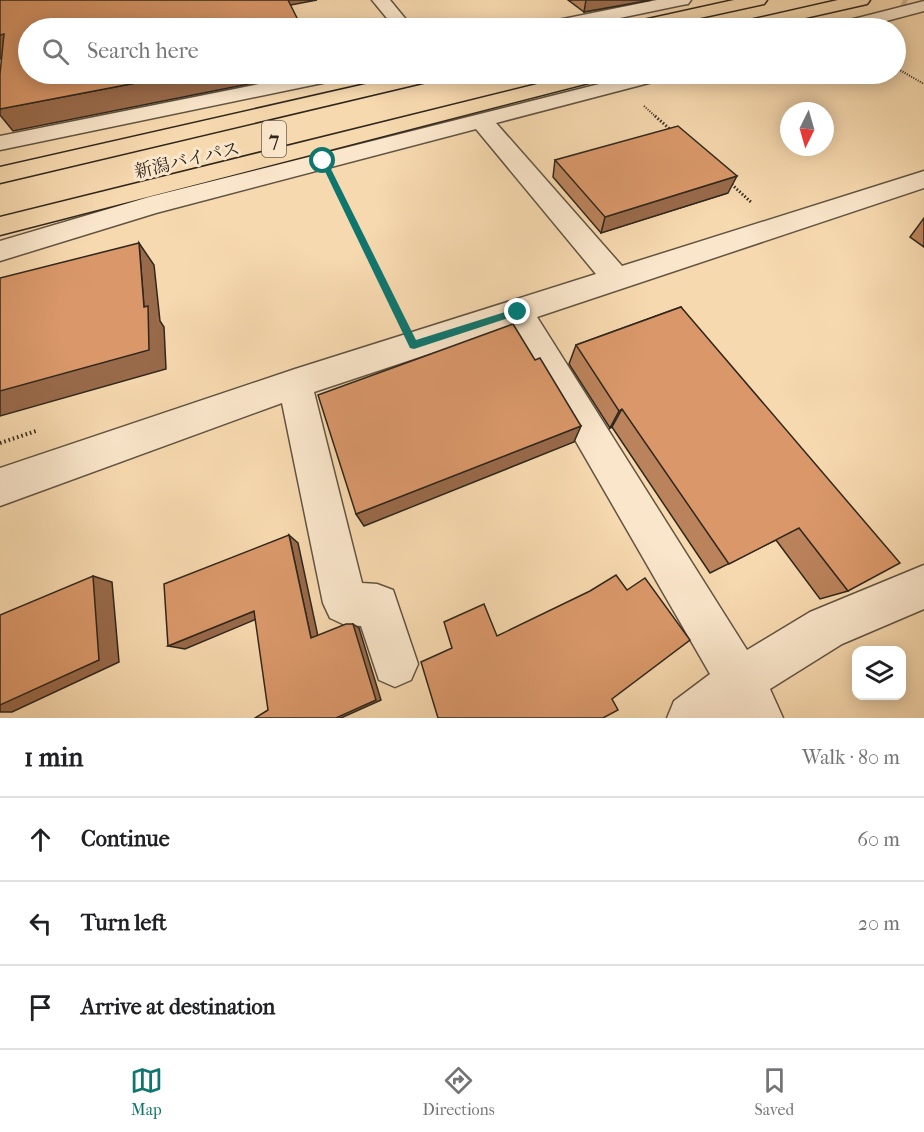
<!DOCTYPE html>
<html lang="en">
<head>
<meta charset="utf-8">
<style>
	:root { --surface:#fff; --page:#f6f6f6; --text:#202124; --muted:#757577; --line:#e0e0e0; --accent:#0f766e }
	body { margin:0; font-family:"IM FELL French Canon","Noto Serif JP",serif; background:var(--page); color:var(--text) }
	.controls { position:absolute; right:18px; bottom:18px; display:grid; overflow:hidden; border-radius:12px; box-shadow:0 3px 15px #0003 }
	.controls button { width:54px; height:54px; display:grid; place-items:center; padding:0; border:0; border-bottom:2px solid var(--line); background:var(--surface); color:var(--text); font:30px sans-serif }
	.compass { position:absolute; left:780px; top:102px; width:54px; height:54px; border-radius:50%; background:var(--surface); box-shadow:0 3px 15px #0003; rotate:185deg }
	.stop { position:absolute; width:18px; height:18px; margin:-14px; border:4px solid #0f766e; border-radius:50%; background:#fff }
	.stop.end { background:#0f766e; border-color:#fff; box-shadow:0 2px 6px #0008 }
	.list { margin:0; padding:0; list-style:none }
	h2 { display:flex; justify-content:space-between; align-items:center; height:78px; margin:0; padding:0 24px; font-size:26px }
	h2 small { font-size:20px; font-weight:400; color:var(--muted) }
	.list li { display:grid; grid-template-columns:39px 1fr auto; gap:18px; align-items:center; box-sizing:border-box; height:84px; padding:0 24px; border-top:2px solid var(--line) }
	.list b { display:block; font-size:22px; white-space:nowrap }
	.list em { font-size:20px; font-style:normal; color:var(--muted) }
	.icon { flex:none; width:33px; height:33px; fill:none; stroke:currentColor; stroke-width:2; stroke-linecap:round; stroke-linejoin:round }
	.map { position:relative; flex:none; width:924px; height:718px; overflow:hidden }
	.search { position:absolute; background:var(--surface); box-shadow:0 3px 15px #0003; left:18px; right:18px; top:18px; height:66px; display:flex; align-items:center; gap:15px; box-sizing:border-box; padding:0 21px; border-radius:33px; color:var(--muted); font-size:22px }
	.sheet { height:330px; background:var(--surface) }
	nav { display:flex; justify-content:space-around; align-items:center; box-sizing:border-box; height:84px; border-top:2px solid var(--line); background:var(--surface); font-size:16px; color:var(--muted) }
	nav a { display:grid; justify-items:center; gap:3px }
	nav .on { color:var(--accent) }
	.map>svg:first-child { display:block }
</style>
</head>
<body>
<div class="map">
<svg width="924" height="718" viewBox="0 0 924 718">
	<rect width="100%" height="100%" fill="#f7d9af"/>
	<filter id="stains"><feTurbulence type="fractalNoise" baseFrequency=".00333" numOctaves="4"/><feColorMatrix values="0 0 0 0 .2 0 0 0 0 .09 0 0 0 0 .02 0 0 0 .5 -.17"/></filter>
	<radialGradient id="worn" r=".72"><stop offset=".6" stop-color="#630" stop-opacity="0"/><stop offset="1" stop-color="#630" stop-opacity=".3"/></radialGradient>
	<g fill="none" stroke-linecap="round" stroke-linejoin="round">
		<path stroke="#cfb592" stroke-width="20" stroke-dasharray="20 10" stroke-linecap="butt" d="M 903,0 L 907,2"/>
		<defs>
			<g id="minor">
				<path d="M 372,0 L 390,0 L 413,28 L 395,28 Z"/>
				<path d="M 657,0 L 691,0 L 688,4 L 682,5 L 572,28 L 539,28 L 541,24 L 548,22 Z"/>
				<path d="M 924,1 L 924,11 L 860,28 L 832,28 L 834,24 Z"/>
				<path d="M 309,74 L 347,74 L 344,78 L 337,80 L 0,150 L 0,136 Z"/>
				<path d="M 639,74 L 671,74 L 668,78 L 496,123 L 622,266 L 924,171 L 924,188 L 537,317 L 747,650 L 810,612 L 924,565 L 924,609 L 842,644 L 770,689 L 783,718 L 667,718 L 674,701 L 710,674 L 510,327 L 314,392 L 362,583 L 377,584 L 393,590 L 418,664 L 411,680 L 395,687 L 379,680 L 361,626 L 345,625 L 330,618 L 323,603 L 282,403 L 0,506 L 0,468 L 295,369 L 596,274 L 476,129 L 156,213 L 0,261 L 0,241 L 149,197 Z"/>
			</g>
			<g id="highway">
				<path d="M 734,0 L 767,0 L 764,4 L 654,28 L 623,28 L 625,24 Z"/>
				<path d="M 838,0 L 870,0 L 867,4 L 761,28 L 730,28 L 732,24 Z"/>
				<path d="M 410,74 L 445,74 L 442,78 L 435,80 L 0,183 L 0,167 Z"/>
				<path d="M 578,74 L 611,74 L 608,78 L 0,235 L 0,217 Z"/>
			</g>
		</defs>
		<use href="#minor" stroke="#615442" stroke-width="3"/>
		<use href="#highway" stroke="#2f271d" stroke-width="3"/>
		<g stroke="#2f271d" stroke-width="2" stroke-dasharray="1 1.5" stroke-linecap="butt">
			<path d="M 896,68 L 924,84"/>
			<path d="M 644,106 L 656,117"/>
		</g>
		<g stroke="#2f271d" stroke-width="3" stroke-dasharray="1.5 2" stroke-linecap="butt">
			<path d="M 655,116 L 672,131"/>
			<path d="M 729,182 L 752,203"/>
			<path d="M 336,187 L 375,268"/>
		</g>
		<g stroke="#2f271d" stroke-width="4" stroke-dasharray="1.5 3" stroke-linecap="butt">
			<path d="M 375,267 L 398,315"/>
			<path d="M 0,443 L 36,431"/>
		</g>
		<use href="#minor" fill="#fae6cb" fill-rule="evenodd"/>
		<use href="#highway" fill="#f7d9af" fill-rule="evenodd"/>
	</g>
	<g fill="#bb835b" stroke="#2f271d" stroke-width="1.5">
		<path d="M 568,0 L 651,0 L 584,12 Z"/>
		<path d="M 555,160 L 728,193 L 601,233 L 553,177 Z"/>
		<path d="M 924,218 L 924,247 L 910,237 Z"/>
		<path d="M 681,307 L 848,591 L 820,599 L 776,540 L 710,573 L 612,427 L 610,428 L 569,364 L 576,345 Z"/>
	</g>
	<g fill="#996a4a" stroke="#2f271d" stroke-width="1.5">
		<path d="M 284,0 L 317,0 L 286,6 Z"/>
		<path d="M 586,0 L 651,0 L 584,12 Z"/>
		<path d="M 4,34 L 19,55 L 0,59 L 0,35 Z"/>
		<path d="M 183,74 L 299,74 L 13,131 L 0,115 L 0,109 Z"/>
		<path d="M 737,176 L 728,193 L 601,233 L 605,217 Z"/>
		<path d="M 139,243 L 154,265 L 160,321 L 164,327 L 166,369 L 0,416 L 0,391 L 144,307 Z"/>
		<path d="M 622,409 L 612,427 L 610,428 L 619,411 Z"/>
		<path d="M 581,426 L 574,442 L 364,526 L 356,514 Z"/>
		<path d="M 289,535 L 298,543 L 319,641 L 311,638 Z"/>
		<path d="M 93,576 L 112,582 L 119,662 L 12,712 L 0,712 L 0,705 Z"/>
		<path d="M 254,611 L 266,615 L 185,649 L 168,646 Z"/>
		<path d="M 353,624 L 359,628 L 381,700 L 341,718 L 336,718 Z"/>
	</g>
	<g fill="#da986a" stroke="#2f271d" stroke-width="1.5">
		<path d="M 0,0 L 288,0 L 302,28 L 28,28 L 28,74 L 183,74 L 0,109 L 0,74 L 4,34 L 0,35 Z"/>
		<path d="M 678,126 L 737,176 L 605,217 L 555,160 Z"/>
		<path d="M 139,243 L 144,307 L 148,306 L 149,350 L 0,391 L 0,278 Z"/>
		<path d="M 681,307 L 900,563 L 848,591 L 799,528 L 729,564 L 622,409 L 619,411 L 576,345 Z"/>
		<path d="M 513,324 L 535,360 L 540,358 L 581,426 L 356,514 L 318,395 Z"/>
		<path d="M 289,535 L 311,638 L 346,624 L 353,624 L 376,700 L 336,718 L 255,718 L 268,710 L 254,611 L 168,646 L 164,584 Z"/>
		<path d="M 616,575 L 627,590 L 645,578 L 690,640 L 612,699 L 618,710 L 603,718 L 438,718 L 421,662 L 452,648 L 444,622 L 484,604 L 497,636 L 590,591 Z"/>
		<path d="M 93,576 L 99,660 L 0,705 L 0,615 Z"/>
	</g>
	<path fill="#0f766e" d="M 323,159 L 327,161 L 416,340 L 518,308 L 521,309 L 521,314 L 414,349 L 410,348 L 320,161 Z"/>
	<g text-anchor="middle" stroke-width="6" stroke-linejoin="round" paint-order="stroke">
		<g font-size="18" fill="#2f271d" stroke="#fae6cb">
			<text transform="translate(187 160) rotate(-13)" y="6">新潟バイパス</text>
		</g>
		<rect fill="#fae6cb" stroke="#6c6051" stroke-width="1.5" x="262" y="121" width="24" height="36" rx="4.5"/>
		<g font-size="21" font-weight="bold" fill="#2f271d">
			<text x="274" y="146">7</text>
		</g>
	</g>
	<rect width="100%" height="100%" filter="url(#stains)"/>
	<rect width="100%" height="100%" fill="url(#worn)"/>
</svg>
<div class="controls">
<button><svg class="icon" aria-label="layers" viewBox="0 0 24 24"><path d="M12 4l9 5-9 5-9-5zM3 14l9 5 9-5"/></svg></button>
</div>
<svg class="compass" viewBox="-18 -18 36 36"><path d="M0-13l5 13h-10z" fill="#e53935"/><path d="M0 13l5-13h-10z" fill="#757577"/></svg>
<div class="stop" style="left:323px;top:161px"></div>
<div class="stop end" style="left:518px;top:312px"></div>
<div class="search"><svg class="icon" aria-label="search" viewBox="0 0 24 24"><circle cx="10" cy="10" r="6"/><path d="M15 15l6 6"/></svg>Search here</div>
</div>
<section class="sheet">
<h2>1 min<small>Walk · 80 m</small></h2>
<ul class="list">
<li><svg class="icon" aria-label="ahead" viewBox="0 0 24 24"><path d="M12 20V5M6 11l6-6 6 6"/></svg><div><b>Continue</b></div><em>60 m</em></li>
<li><svg class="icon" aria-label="left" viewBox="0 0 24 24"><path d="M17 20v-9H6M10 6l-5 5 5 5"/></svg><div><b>Turn left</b></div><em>20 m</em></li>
<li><svg class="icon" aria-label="arrive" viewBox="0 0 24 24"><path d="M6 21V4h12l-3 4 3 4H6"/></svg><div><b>Arrive at destination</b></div></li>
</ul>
</section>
<nav>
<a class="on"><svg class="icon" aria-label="map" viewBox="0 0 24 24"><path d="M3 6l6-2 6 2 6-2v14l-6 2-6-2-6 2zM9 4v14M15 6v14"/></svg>Map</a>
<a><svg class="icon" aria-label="directions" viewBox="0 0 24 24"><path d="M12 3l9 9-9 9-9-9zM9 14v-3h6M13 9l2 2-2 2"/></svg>Directions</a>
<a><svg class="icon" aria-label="saved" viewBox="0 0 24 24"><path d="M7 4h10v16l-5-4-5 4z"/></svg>Saved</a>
</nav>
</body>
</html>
